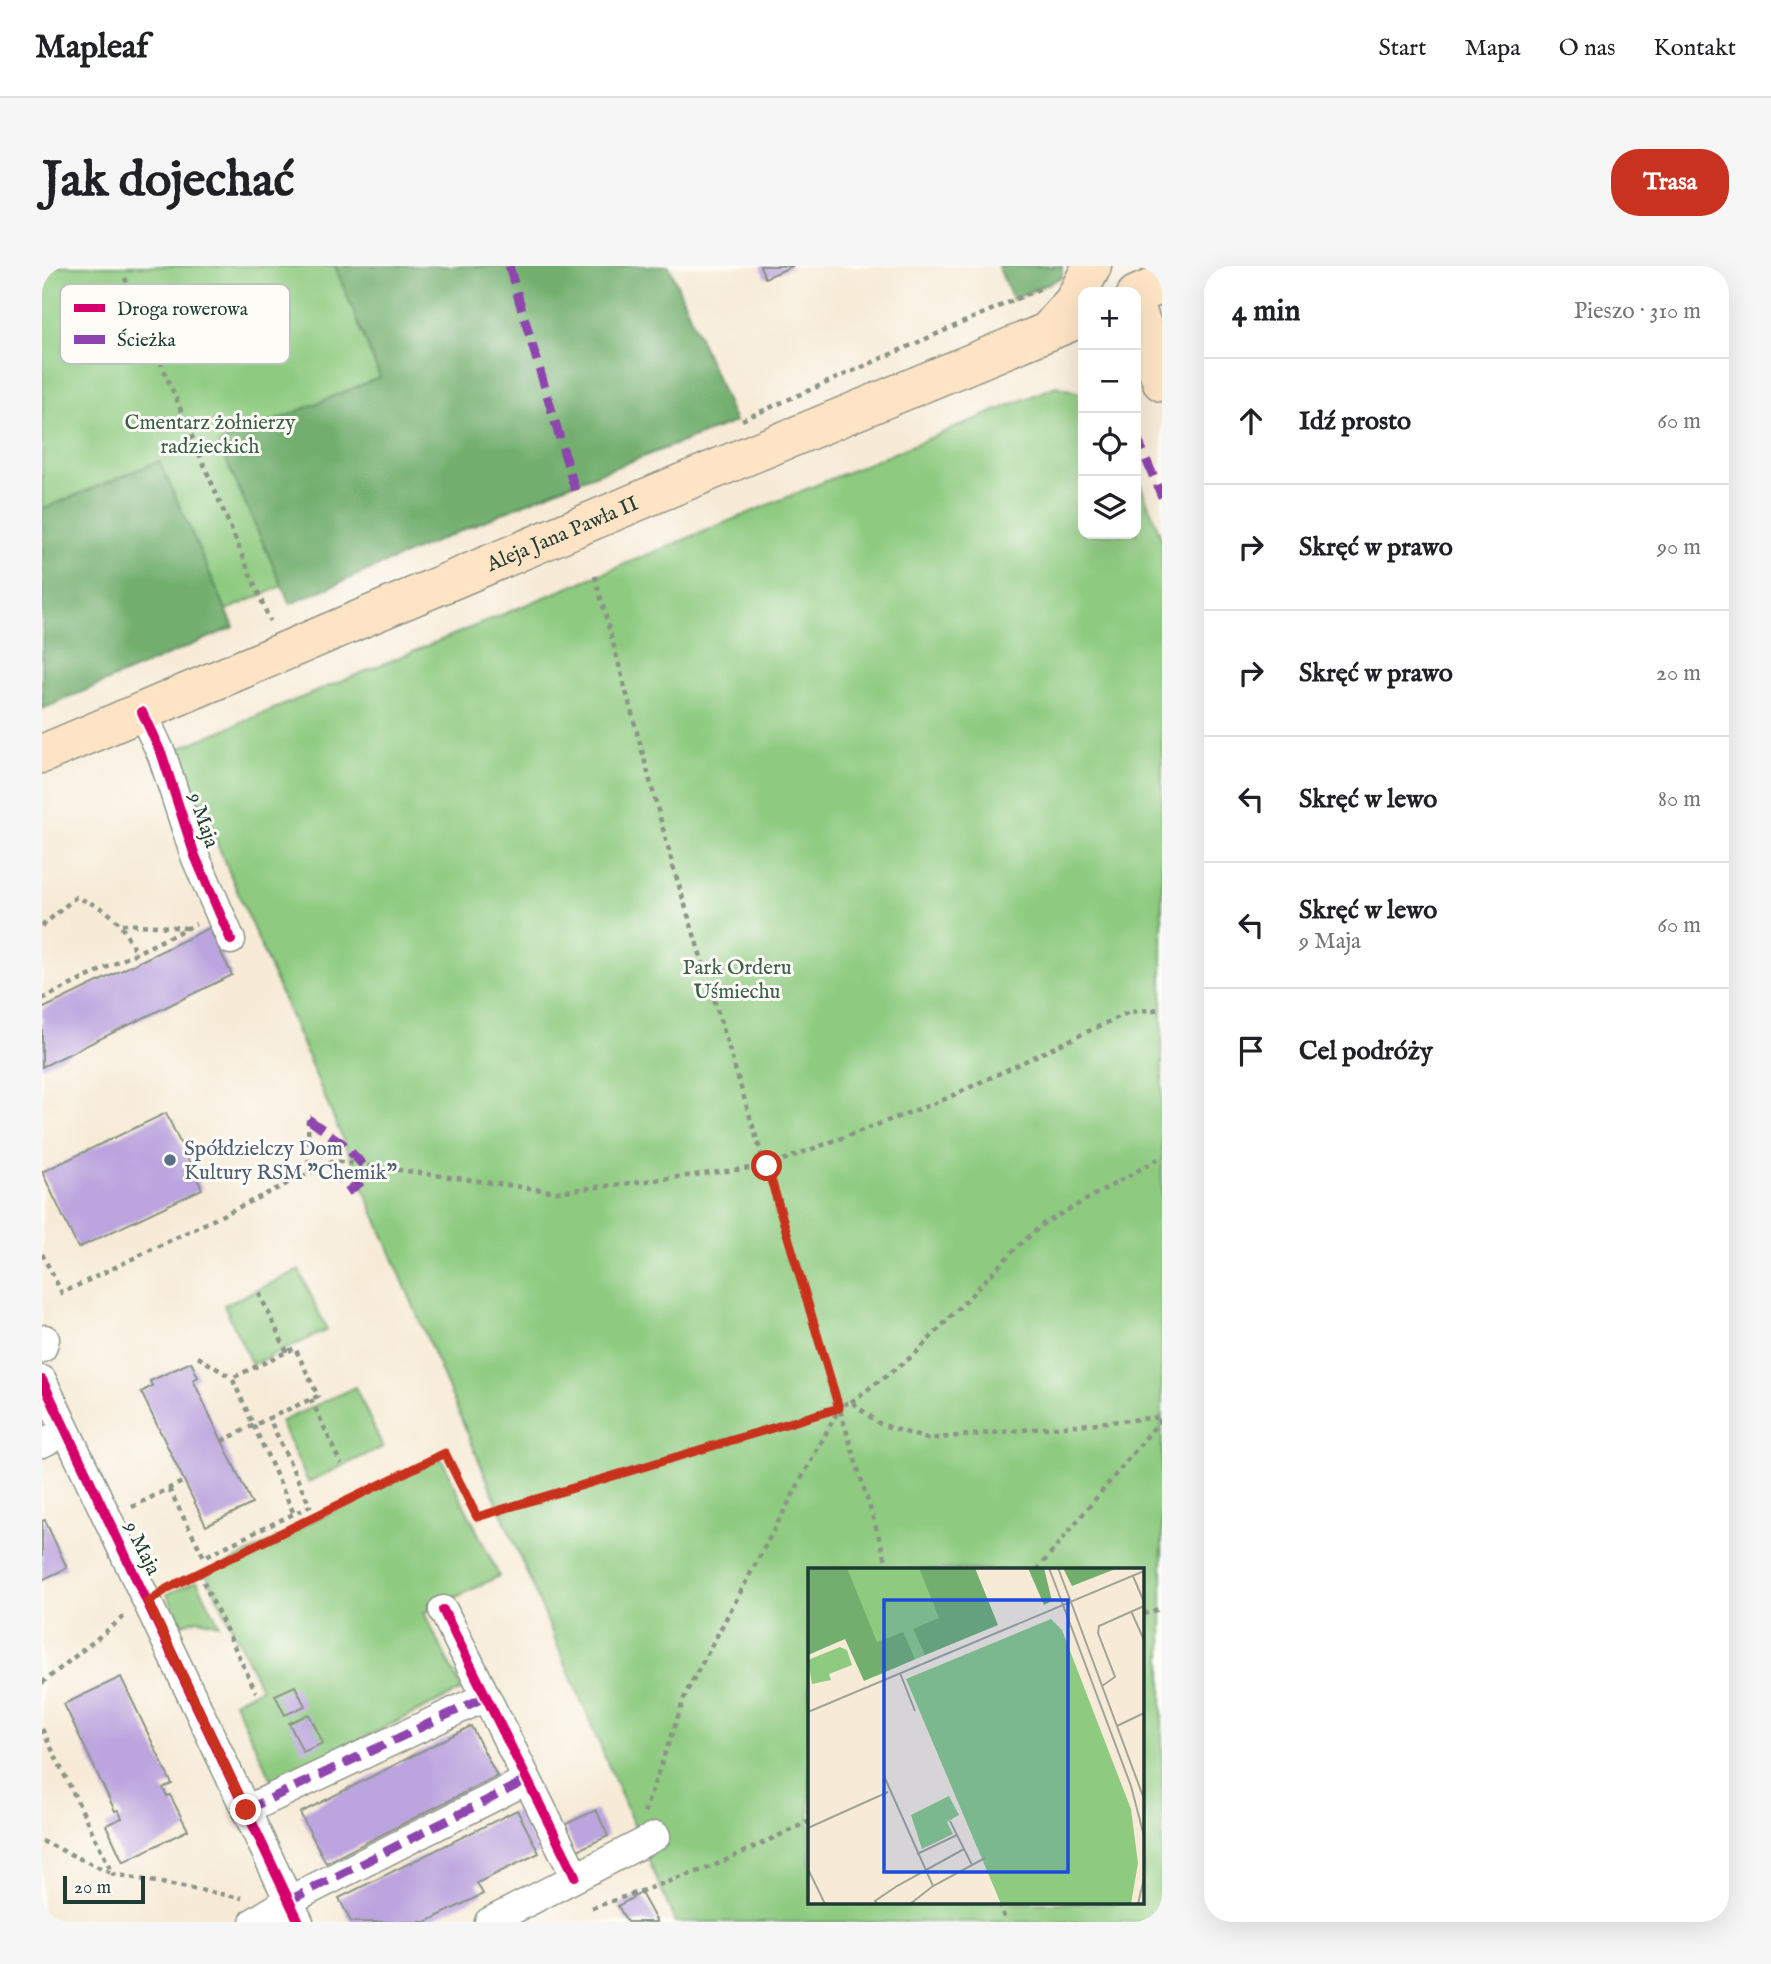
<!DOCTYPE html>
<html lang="pl">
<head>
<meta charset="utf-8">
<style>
	:root { --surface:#fff; --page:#f6f6f6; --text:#202124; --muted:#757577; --line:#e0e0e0; --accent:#c8321e }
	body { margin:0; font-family:"IM FELL English",serif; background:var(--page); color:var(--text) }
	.controls { position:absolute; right:21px; top:21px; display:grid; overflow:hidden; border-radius:14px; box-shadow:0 7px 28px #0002 }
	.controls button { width:63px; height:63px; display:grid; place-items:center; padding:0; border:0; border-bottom:2px solid var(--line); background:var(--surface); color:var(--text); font:35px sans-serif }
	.scale { position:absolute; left:21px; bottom:18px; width:82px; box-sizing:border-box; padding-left:7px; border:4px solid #1f3d34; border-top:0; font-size:19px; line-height:24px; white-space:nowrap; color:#1f3d34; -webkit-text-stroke:5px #fdfcf7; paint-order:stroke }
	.stop { position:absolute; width:21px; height:21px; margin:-16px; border:5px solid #c8321e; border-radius:50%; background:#fff }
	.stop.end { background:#c8321e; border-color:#fff; box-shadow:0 2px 7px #0008 }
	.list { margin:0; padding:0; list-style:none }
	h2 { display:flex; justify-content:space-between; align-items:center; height:91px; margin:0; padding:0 28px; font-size:30px }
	h2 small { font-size:23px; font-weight:400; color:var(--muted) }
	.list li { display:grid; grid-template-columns:46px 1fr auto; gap:21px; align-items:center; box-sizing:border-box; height:126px; padding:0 28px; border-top:2px solid var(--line) }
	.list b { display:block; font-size:26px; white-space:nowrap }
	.list p { margin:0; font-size:23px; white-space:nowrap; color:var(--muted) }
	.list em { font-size:23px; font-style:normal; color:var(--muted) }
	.icon { flex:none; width:38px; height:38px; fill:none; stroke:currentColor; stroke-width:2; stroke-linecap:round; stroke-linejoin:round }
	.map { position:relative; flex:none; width:1120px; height:1656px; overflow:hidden; border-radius:28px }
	header { display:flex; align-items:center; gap:42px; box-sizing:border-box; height:98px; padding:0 35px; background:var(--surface); border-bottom:2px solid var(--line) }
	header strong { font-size:33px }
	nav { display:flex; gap:38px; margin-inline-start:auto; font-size:24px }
	.intro { display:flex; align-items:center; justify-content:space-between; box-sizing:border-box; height:168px; padding:0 42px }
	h1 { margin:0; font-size:49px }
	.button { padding:18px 32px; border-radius:28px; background:var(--accent); color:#fff; font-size:24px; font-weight:700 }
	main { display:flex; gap:42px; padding:0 42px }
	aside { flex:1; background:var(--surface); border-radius:28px; box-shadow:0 7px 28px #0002 }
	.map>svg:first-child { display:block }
</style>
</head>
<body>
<header>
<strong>Mapleaf</strong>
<nav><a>Start</a><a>Mapa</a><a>O nas</a><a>Kontakt</a></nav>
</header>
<div class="intro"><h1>Jak dojechać</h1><a class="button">Trasa</a></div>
<main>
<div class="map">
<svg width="1120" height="1656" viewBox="0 0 1120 1656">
	<rect width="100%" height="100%" fill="#fdfcf7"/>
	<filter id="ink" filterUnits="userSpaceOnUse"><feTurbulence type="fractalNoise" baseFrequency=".0143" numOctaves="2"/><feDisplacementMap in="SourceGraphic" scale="14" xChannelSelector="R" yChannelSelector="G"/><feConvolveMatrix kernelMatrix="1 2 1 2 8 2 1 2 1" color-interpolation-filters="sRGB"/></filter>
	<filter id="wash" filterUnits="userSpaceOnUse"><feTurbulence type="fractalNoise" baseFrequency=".00686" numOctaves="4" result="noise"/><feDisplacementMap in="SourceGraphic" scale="28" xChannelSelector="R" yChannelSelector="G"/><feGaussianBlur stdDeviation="1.57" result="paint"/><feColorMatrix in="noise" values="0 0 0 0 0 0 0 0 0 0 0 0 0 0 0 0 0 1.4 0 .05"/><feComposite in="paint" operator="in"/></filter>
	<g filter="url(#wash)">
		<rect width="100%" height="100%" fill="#f7ebd7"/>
		<g fill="#8ecb80" stroke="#56845a" stroke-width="2" fill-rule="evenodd">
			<path d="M 0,0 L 426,0 L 310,290 L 127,369 L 133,385 L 0,443 Z"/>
			<path d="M 1014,120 L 1041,128 L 1041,268 L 1094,268 L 1094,207 L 1120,274 L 1120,1656 L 633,1656 L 135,483 ZM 768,1304 L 1101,1304 L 1101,1637 L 768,1637 Z"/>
			<path d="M 257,1004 L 285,1064 L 210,1099 L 182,1039 Z"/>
			<path d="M 313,1121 L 341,1181 L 266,1216 L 238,1156 Z"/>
			<path d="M 399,1192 L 457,1310 L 382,1347 L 420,1424 L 231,1516 L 192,1436 L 219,1422 L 164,1308 Z"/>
			<path d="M 155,1315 L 177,1358 L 156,1353 L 140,1358 L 125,1328 Z"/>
		</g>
		<g fill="#72af6e" stroke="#487651" stroke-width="2">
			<path d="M 293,0 L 627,0 L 693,156 L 521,221 L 248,338 L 177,178 L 338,111 Z"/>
			<path d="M 956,0 L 1020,0 L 1020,11 L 971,34 Z"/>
			<path d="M 117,195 L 192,361 L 0,443 L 0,243 Z"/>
		</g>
		<g id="blocks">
			<g fill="#bca4de">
				<path d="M 718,0 L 751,0 L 723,12 Z"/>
				<path d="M 167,662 L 190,709 L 0,801 L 0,743 Z"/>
				<path d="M 124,847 L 160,923 L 36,982 L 0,906 Z"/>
				<path d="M 149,1096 L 156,1111 L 151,1114 L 210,1238 L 164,1260 L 99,1126 L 110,1120 L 108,1115 Z"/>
				<path d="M 3,1254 L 25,1302 L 0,1314 L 0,1255 Z"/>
				<path d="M 79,1411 L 130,1518 L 121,1522 L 125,1530 L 128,1529 L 146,1564 L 81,1596 L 64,1559 L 80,1552 L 76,1544 L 73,1545 L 22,1438 Z"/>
				<path d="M 253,1420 L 263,1440 L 243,1449 L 233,1429 Z"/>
				<path d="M 267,1448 L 281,1477 L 261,1486 L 247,1457 Z"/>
				<path d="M 429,1460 L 455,1510 L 284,1597 L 258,1547 Z"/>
				<path d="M 475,1544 L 497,1587 L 435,1617 L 441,1628 L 384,1656 L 309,1656 L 297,1632 Z"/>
				<path d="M 554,1544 L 566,1570 L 534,1585 L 522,1559 Z"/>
				<path d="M 599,1627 L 615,1656 L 585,1656 L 576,1640 Z"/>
			</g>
		</g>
	</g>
	<g filter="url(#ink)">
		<use href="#blocks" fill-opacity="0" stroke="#8b9486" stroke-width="2"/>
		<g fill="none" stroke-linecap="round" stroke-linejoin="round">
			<defs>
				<g id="street">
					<path d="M 100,446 L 120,489 L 153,590 L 189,674"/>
					<path d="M 0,1082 L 3,1073"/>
					<path d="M 0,1114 L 257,1656"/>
					<path d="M 0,1177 L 23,1166"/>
					<path d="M 401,1344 L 533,1610"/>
					<path d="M 204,1544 L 443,1431"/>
					<path d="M 212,1656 L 246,1635 L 485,1514"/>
					<path d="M 447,1656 L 614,1570"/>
				</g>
				<g id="secondary">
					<path d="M 1094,29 L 1120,18"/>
					<path d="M 1094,42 L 1120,116"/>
					<path d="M 1007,64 L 1032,35 L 1050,0"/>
					<path id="s1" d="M 0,488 L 618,226 L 1041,51"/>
				</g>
			</defs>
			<use href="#street" stroke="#8b9486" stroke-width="31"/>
			<use href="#secondary" stroke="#8b9486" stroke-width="41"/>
			<g stroke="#8b9486" stroke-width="4.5" stroke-dasharray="5 5" stroke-linecap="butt">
				<path d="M 83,12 L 228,355"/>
				<path d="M 700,154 L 999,22"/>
				<path d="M 553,310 L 631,600 L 847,1304"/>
				<path d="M 80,658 L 146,662"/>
				<path d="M 0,660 L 34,631 C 70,645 78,653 94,688"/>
				<path d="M 0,733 L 154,658"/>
				<path d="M 266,853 L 267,907"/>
				<path d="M 0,988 L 20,1027 L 292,895 L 515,926 L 725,900 L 901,834 L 1087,746 L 1120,743"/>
				<path d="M 217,1027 L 245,1086"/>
				<path d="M 156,1091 L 190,1112"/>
				<path d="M 269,1133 L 299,1198"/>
				<path d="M 809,1136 L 872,1089 L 973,983 L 1001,958 L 1120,891"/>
				<path d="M 180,1175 L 227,1152"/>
				<path d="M 127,1223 L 162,1291 L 268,1240 L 227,1152 L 276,1130 L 253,1082 L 190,1112 L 252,1248"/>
				<path d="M 90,1241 L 142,1215"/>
				<path d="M 995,1304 L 1120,1152"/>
				<path d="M 157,1307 L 214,1426"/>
				<path d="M 129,1321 L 403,1187 L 435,1251 L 809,1136 L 838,1158 L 885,1173 L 1120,1151"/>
				<path d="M 1101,1348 L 1120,1342"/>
				<path d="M 0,1417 L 83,1350"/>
				<path d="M 0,1463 L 71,1608 L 200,1632"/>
				<path d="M 602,1547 L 644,1427 L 797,1143"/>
				<path d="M 0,1575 L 71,1608"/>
				<path d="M 958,1637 L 963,1656"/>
				<path d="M 550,1642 L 669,1601 L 768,1555"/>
			</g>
			<use href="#street" stroke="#fff" stroke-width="28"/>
			<use href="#secondary" stroke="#fee4c5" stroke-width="38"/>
			<g stroke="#8e44ad" stroke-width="9" stroke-dasharray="18 9" stroke-linecap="butt">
				<path d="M 467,0 L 534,227"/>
				<path d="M 1094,169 L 1120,231"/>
				<path d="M 266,853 L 300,877 L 322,900"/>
				<path d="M 305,926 L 337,903"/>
				<path d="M 204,1544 L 443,1431"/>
				<path d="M 246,1635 L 485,1514"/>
			</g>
			<defs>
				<g id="cycleway">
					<path d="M 100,446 L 120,489 L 153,590 L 189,674"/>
					<path d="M 0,1114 L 257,1656"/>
					<path d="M 401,1344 L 533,1610"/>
				</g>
			</defs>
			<use href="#cycleway" stroke="#fdfcf7" stroke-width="15"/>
			<use href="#cycleway" stroke="#d6006c" stroke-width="10"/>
		</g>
	</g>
	<g fill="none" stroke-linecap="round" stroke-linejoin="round" filter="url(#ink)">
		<path stroke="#c8321e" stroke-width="9" d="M 204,1544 L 106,1336 L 126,1322 L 403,1187 L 435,1251 L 797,1142 L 725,900"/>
	</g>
	<circle fill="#5c6f8a" stroke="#fdfcf7" stroke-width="2.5" cx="128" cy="894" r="7"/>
	<g text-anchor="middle" stroke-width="6" stroke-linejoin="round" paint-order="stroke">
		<g font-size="21" fill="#3b6047" stroke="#fdfcf7">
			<text x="168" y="163">Cmentarz żołnierzy<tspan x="168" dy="24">radzieckich</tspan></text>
			<text x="695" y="708">Park Orderu<tspan x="695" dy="24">Uśmiechu</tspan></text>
		</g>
		<g font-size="21" fill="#1f3d34" stroke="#fdfcf7">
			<text dy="7" stroke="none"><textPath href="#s1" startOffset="565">Aleja Jana Pawła II</textPath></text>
			<text transform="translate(162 554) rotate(71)" y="7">9 Maja</text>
			<text transform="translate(101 1282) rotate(64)" y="7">9 Maja</text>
		</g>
		<g font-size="21" fill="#4e5e75" stroke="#fdfcf7" text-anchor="start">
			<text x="142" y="889">Spółdzielczy Dom<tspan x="142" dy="24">Kultury RSM "Chemik"</tspan></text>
		</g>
	</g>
	<g transform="translate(766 1302)">
		<rect width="336" height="336" fill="#f7ebd7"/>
		<path d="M 22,0 L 132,0 L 162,68 L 68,108 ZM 243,51 L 254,62 L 323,241 L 330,295 L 323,336 L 193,336 L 98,111 ZM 32,79 L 39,82 L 44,97 L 21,106 L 23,112 L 4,116 L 0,92 ZM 141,228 L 151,247 L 139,254 L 145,266 L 114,281 L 103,247 Z" fill="#8ecb80"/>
		<path d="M 0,0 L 39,0 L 69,74 L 95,64 L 107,91 L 56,113 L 37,71 L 0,87 ZM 111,0 L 167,0 L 190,57 L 117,87 L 105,61 L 131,50 ZM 220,0 L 236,0 L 244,33 L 236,37 ZM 255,0 L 310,0 L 264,18 Z" fill="#72af6e"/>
		<path fill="none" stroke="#a1a596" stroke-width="2" d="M 241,0 L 255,37M 250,0 L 263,34M 325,8 L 336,34M 263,34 L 336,231M 255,37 L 323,218 L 336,268M 323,43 L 336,72M 92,105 L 107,143M 294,118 L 307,109 L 290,65 L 291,58 L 336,38M 0,144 L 336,3M 309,158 L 336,145M 76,208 L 125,318M 142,253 L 164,297M 0,260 L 80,224M 109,286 L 149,267M 0,301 L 17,336M 70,336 L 67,333 L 89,318 L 156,281M 102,336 L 125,318 L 177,290M 330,336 L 336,310"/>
		<path fill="#1d4ed8" fill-opacity="0.15" stroke="#1d4ed8" stroke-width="3.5" d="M 76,32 L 260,32 L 260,304 L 76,304 Z"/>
		<rect width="336" height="336" fill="none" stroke="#1f3d34" stroke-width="3.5"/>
	</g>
	<rect x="18" y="18" width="230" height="80" rx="10" fill="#fdfcf7" stroke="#bac3bc" stroke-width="2"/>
	<rect x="32" y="38" width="31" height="8" fill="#d6006c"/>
	<rect x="32" y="69" width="31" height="9" fill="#8e44ad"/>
	<g font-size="19" fill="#1f3d34">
		<text x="75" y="49">Droga rowerowa</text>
		<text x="75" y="80">Ścieżka</text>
	</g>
</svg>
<div class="controls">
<button>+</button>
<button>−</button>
<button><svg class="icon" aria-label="locate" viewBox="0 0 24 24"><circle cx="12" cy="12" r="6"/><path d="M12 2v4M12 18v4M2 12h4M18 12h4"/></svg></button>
<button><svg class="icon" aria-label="layers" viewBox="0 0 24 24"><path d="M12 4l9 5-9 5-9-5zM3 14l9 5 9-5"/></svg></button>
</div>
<div class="scale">20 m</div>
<div class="stop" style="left:725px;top:900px"></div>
<div class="stop end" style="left:204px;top:1544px"></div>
</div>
<aside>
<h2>4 min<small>Pieszo · 310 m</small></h2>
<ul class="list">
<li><svg class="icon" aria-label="ahead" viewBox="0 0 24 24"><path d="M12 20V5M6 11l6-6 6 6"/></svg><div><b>Idź prosto</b></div><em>60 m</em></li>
<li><svg class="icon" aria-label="right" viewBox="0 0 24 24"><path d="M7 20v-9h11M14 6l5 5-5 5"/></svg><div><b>Skręć w prawo</b></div><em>90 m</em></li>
<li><svg class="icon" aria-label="right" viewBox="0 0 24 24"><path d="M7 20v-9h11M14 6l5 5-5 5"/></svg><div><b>Skręć w prawo</b></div><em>20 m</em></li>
<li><svg class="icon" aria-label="left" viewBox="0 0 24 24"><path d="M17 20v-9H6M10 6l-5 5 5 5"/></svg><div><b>Skręć w lewo</b></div><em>80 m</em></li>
<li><svg class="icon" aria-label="left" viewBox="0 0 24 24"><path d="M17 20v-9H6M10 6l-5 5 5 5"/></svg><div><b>Skręć w lewo</b><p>9 Maja</p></div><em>60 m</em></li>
<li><svg class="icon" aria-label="arrive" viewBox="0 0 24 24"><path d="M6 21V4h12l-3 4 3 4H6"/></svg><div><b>Cel podróży</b></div></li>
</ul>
</aside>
</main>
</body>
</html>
